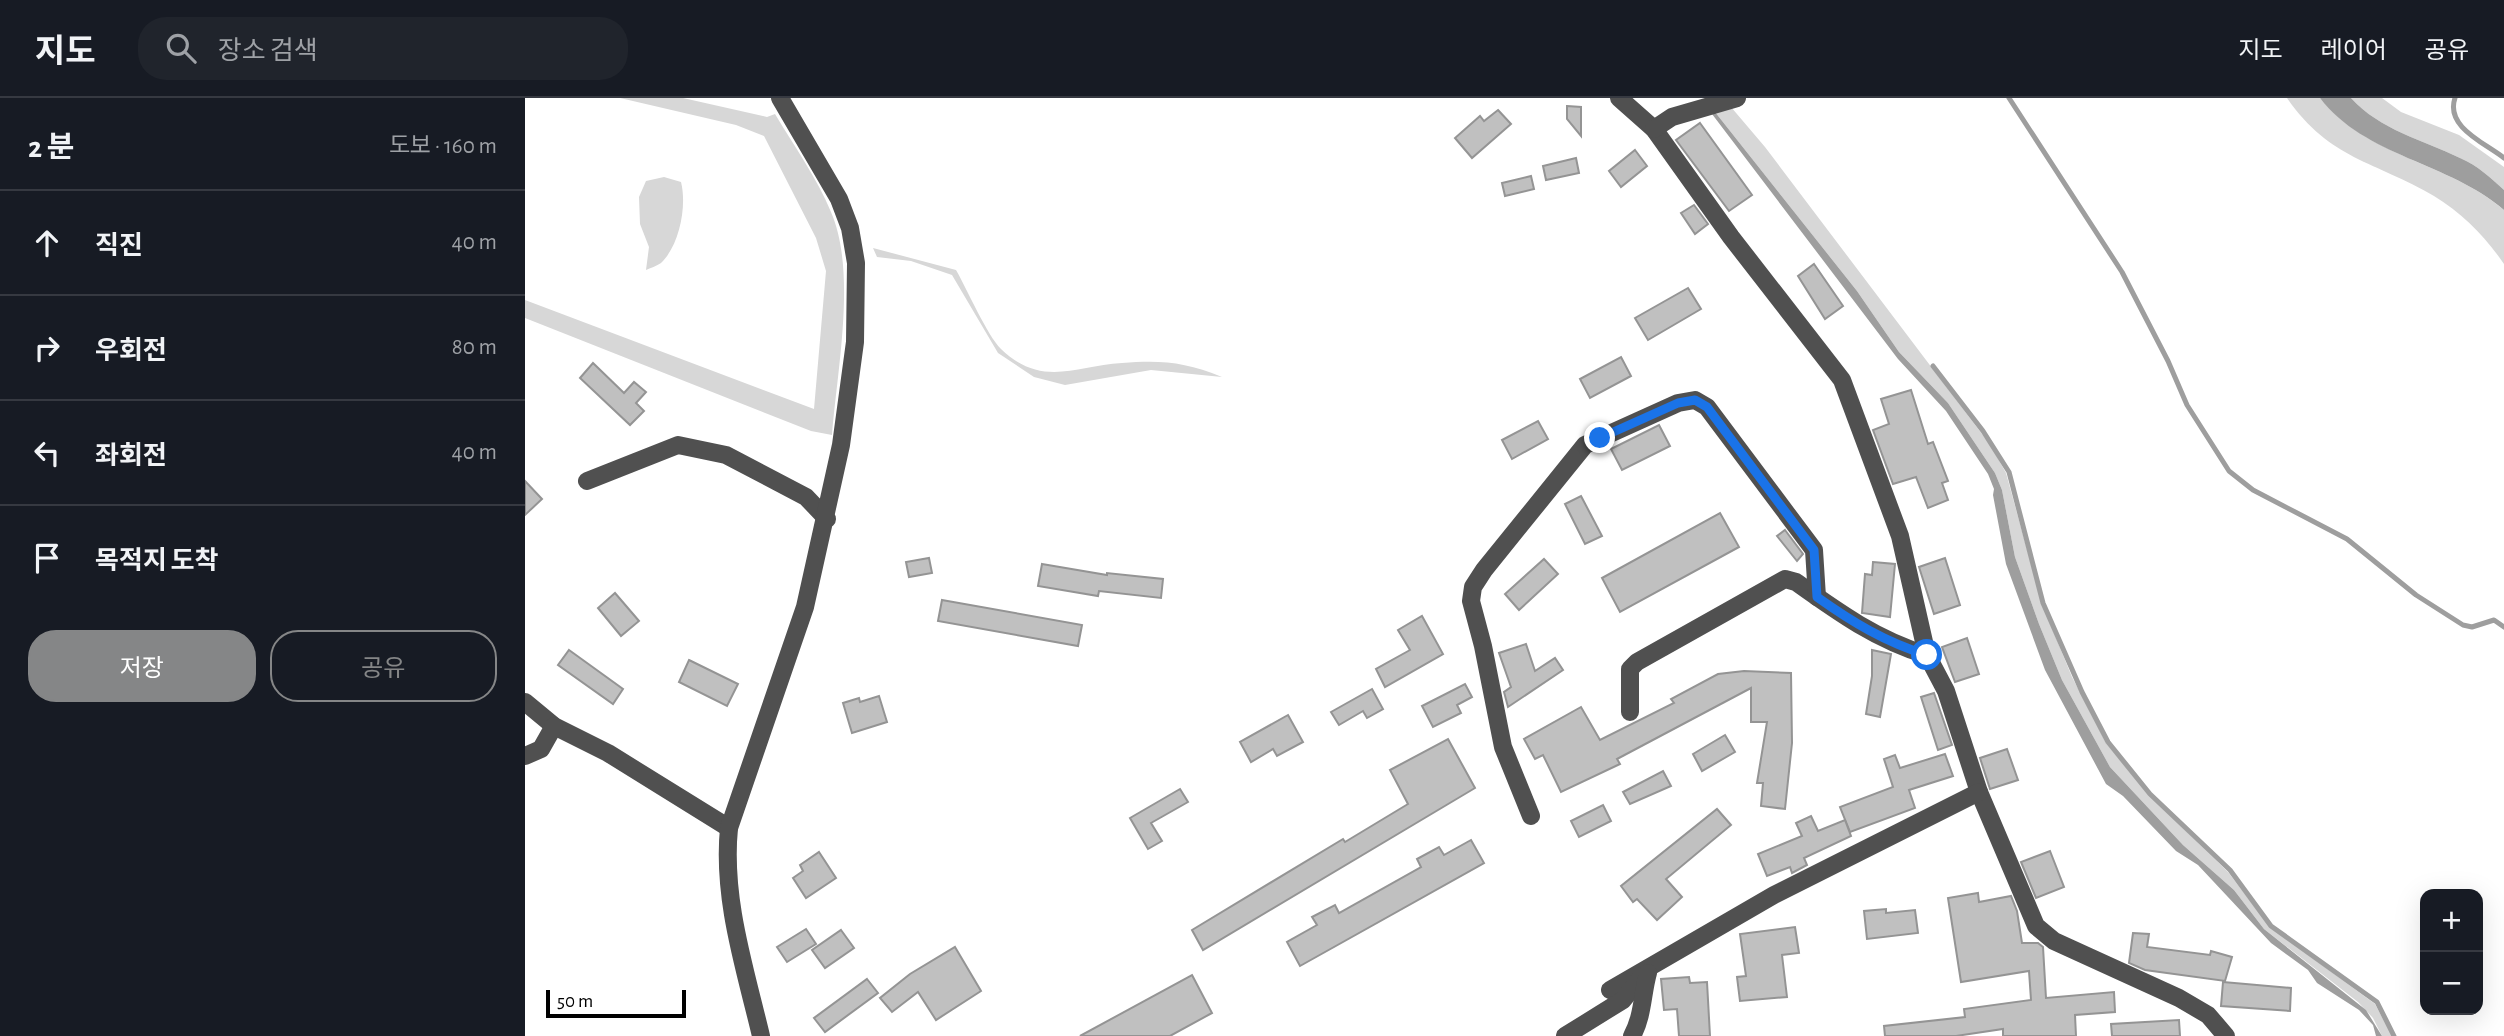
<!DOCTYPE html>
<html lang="ko">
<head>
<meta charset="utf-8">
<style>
	:root { --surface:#171b24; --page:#20242c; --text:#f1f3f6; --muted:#9ea1a6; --line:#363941; --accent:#858687 }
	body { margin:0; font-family:"Alegreya Sans","Noto Sans KR",sans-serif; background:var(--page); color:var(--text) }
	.controls { position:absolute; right:21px; bottom:21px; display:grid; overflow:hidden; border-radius:14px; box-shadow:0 7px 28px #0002 }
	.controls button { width:63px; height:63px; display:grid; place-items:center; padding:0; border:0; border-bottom:2px solid var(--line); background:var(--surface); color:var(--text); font:35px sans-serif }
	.scale { position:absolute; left:21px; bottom:18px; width:140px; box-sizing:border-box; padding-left:7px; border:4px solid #000; border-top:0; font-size:19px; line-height:24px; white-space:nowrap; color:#000; -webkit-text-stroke:5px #fff; paint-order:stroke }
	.stop { position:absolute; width:21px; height:21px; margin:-16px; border:5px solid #1a73e8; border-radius:50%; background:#fff }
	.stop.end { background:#1a73e8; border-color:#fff; box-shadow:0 2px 7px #0008 }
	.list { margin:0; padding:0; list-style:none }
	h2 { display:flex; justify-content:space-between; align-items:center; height:91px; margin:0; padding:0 28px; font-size:30px }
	h2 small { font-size:23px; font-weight:400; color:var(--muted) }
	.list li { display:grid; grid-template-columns:46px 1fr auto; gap:21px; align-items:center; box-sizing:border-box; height:105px; padding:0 28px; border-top:2px solid var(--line) }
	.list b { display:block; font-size:26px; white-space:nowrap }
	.list em { font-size:23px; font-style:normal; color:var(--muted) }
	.actions { display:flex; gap:14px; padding:21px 28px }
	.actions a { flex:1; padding:16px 0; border:2px solid var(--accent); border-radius:28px; text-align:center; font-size:24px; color:var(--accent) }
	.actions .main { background:var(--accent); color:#fff }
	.icon { flex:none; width:38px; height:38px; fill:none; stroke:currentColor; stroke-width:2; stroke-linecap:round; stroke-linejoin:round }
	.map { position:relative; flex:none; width:1979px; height:938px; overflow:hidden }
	header { display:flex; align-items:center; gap:42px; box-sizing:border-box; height:98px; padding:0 35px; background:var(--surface); border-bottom:2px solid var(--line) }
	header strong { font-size:33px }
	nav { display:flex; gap:38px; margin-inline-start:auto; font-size:24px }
	.search { width:490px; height:63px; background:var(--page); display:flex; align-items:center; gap:18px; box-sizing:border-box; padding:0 24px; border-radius:28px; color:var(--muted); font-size:26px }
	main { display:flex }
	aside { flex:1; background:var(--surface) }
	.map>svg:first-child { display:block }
</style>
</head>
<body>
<header>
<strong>지도</strong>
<div class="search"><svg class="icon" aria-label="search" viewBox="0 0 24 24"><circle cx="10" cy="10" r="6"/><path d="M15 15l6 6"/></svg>장소 검색</div>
<nav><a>지도</a><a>레이어</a><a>공유</a></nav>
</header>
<main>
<aside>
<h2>2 분<small>도보 · 160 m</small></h2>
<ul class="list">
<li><svg class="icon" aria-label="ahead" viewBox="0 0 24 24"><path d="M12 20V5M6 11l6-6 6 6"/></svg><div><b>직진</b></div><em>40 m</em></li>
<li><svg class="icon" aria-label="right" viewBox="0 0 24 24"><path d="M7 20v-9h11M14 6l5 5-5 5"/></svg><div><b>우회전</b></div><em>80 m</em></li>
<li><svg class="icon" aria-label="left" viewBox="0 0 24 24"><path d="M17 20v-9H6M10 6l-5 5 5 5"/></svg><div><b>좌회전</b></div><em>40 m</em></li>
<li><svg class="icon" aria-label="arrive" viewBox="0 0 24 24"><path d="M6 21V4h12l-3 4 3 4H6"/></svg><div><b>목적지 도착</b></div></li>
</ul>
<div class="actions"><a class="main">저장</a><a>공유</a></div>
</aside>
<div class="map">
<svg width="1979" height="938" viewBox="0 0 1979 938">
	<rect width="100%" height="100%" fill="#fff"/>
	<g fill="#d7d7d7">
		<path d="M 95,0 L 158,0 L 242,19 L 250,16 C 269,48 292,80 306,114 C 332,174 312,272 307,337 L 286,333 L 0,220 L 0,202 L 289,311 L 301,173 L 291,140 L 239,38 L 211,27 Z"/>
		<path d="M 1762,0 L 1795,0 C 1840,58 1925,65 1979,112 L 1979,166 C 1960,138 1938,116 1909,98 C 1850,63 1805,62 1762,0 Z"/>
		<path d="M 1826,0 L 1857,0 L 1876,14 L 1934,37 L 1979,69 L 1979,92 C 1966,80 1952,67 1935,60 C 1898,42 1855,32 1826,0 Z"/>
		<path d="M 1206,9 L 1240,49 L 1466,348 L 1481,375 L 1517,506 L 1547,579 L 1581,645 L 1624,697 L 1703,774 L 1745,829 L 1850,906 L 1867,938 L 1857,938 L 1848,920 L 1833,904 L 1739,831 L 1709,792 L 1658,747 L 1585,669 L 1537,582 L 1514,526 L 1490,459 L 1477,392 L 1470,375 L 1423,305 L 1374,254 L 1332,193 L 1190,14 Z"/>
		<path d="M 139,79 L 156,84 C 162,107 155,147 136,165 C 132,168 125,170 121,172 L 124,149 L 115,126 L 114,99 L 121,83 Z"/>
		<path d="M 348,150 L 431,172 C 442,191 462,237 476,251 C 517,290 550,268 597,265 C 637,262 660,264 697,279 L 626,272 L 540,287 L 509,279 L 473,255 L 427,177 L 386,163 L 352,159 Z"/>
	</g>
	<g fill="#9e9e9e">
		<path d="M 1795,0 L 1826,0 C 1855,32 1898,42 1935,60 C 1952,67 1966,80 1979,92 L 1979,112 C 1924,64 1840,59 1795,0 Z"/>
		<path d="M 1190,14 L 1332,193 L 1374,254 L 1423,305 L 1470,375 L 1477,392 L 1490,459 L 1514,526 L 1537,582 L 1585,669 L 1658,747 L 1709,792 L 1739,831 L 1841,912 L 1857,938 L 1851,938 L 1848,927 L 1834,912 L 1792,885 L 1783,872 L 1746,845 L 1673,767 L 1651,753 L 1598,698 L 1581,686 L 1520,572 L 1481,466 L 1468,397 L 1469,391 L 1463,376 L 1421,313 L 1373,261 L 1187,16 Z"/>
	</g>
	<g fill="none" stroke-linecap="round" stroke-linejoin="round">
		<g stroke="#9e9e9e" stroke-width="5">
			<path d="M 1484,0 L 1597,174 L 1643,263 L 1662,307 L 1704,373 L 1728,392 L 1822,441 L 1891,497 L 1938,527 L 1947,529 L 1969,522 L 1979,529"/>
			<path d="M 1930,0 C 1920,29 1960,45 1979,60"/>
			<path d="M 1408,268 L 1458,333 L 1484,374 L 1518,505 L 1557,594 L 1583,644 L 1625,696 L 1705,772 L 1746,828 L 1852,904 L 1869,938"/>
		</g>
	</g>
	<g fill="#c0c0c0" stroke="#949494" stroke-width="2">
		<path d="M 1042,8 L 1056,9 L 1056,38 L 1042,21 Z"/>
		<path d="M 973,12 L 986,26 L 947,60 L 930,40 L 955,18 L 959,23 Z"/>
		<path d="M 1175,25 L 1227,97 L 1204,113 L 1151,42 Z"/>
		<path d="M 1110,52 L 1122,68 L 1096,89 L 1084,73 Z"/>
		<path d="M 1051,60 L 1054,75 L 1021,82 L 1018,68 Z"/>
		<path d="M 1006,78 L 1009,91 L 980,98 L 977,85 Z"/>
		<path d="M 1169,107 L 1183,126 L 1170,136 L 1156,115 Z"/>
		<path d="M 1289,166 L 1318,208 L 1300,221 L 1273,178 Z"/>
		<path d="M 1163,190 L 1176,211 L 1123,242 L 1110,220 Z"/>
		<path d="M 1096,259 L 1106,278 L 1065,300 L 1055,281 Z"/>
		<path d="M 68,265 L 99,295 L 109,284 L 121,294 L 111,305 L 119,313 L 105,327 L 55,280 Z"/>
		<path d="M 1386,292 L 1403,346 L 1408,344 L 1423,383 L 1417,385 L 1423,402 L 1403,410 L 1391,379 L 1368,386 L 1348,332 L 1364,326 L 1356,301 Z"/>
		<path d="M 1013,323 L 1023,341 L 987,361 L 977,342 Z"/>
		<path d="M 1134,327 L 1145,348 L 1097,372 L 1086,351 Z"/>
		<path d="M 0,383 L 17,401 L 0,417 Z"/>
		<path d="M 1056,398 L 1077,438 L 1060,446 L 1040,406 Z"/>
		<path d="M 1195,415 L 1214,449 L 1095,514 L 1077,480 Z"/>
		<path d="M 1260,432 L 1278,456 L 1272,463 L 1252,438 Z"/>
		<path d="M 404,460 L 407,475 L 384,479 L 381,464 Z"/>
		<path d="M 1420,460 L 1435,507 L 1409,516 L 1394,469 Z"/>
		<path d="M 1019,461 L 1033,476 L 994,512 L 980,496 Z"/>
		<path d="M 1348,464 L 1370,466 L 1365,519 L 1337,515 L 1340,476 L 1347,477 Z"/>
		<path d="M 517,466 L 582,477 L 582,475 L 638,481 L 636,500 L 574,493 L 573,498 L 513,488 Z"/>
		<path d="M 90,495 L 114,523 L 96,538 L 73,510 Z"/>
		<path d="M 417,502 L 557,527 L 553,548 L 413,523 Z"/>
		<path d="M 897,518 L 918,556 L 860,589 L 851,571 L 885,552 L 873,532 Z"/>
		<path d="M 1442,540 L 1454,576 L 1430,584 L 1417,549 Z"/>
		<path d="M 1001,546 L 1010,573 L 1030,560 L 1038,572 L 983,609 L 979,594 L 986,589 L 974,555 Z"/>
		<path d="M 44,552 L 98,591 L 88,606 L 33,567 Z"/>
		<path d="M 1347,552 L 1366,556 L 1355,619 L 1341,616 L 1347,578 Z"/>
		<path d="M 164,562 L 213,586 L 202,608 L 154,584 Z"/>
		<path d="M 1219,573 L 1266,575 L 1267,645 L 1260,711 L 1236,708 L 1238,685 L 1232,685 L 1242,624 L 1226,624 L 1226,590 L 1092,661 L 1095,666 L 1036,694 L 1018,657 L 1010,661 L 999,641 L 1056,609 L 1075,642 L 1149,605 L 1146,601 L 1193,576 Z"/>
		<path d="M 940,586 L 947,599 L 932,607 L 936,615 L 908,629 L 897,608 Z"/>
		<path d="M 847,591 L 858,611 L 842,620 L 838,613 L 814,627 L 806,614 Z"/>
		<path d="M 1409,595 L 1427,647 L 1413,652 L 1396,599 Z"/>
		<path d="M 354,598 L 362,624 L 327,635 L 318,605 L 334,600 L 335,604 Z"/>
		<path d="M 763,617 L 778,644 L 752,658 L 748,651 L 726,664 L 715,644 Z"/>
		<path d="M 1200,637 L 1210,654 L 1177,673 L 1168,656 Z"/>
		<path d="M 923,641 L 950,690 L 678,852 L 667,832 L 818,741 L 820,744 L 883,706 L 865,672 Z"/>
		<path d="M 1482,651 L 1493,682 L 1465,691 L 1455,660 Z"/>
		<path d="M 1420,656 L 1428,678 L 1384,692 L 1390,710 L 1325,734 L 1315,709 L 1368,689 L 1359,661 L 1370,657 L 1375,670 Z"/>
		<path d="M 1138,673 L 1146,688 L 1105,706 L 1098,694 Z"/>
		<path d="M 655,691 L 663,704 L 626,725 L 637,743 L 623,751 L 605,720 Z"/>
		<path d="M 1078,707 L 1086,723 L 1054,739 L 1046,723 Z"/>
		<path d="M 1192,711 L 1206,727 L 1141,781 L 1157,799 L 1132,822 L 1112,801 L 1108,804 L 1096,788 Z"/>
		<path d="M 1286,718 L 1293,733 L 1320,722 L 1326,738 L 1279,760 L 1282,767 L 1267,775 L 1265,769 L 1242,778 L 1233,756 L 1277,738 L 1271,725 Z"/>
		<path d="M 946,742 L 959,765 L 775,868 L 762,844 L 792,827 L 787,819 L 810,807 L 814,815 L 896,769 L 892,761 L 914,749 L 919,757 Z"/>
		<path d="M 1525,753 L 1539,789 L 1511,800 L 1496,764 Z"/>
		<path d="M 294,754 L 311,780 L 281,800 L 268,780 L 278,773 L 275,767 Z"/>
		<path d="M 1453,795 L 1454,804 L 1486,798 L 1492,813 L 1497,845 L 1513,845 L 1518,849 L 1521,900 L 1589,894 L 1590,914 L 1550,917 L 1551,938 L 1478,938 L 1478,931 L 1431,938 L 1360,938 L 1359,928 L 1440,919 L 1439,911 L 1506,902 L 1504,873 L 1436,884 L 1423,800 Z"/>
		<path d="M 1361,811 L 1361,815 L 1390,812 L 1393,835 L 1342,841 L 1339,813 Z"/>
		<path d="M 1270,829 L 1274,855 L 1257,857 L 1262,899 L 1215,903 L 1212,879 L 1221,878 L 1215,836 Z"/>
		<path d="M 281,831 L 291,846 L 262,864 L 252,849 Z"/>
		<path d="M 316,832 L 329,850 L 300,870 L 287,852 Z"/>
		<path d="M 1608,835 L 1624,836 L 1622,849 L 1685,857 L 1686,853 L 1707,859 L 1700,883 L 1620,872 L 1604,865 Z"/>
		<path d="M 430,849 L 456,893 L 411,922 L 393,894 L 367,914 L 355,900 L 385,876 Z"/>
		<path d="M 667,877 L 687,915 L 645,938 L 555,938 Z"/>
		<path d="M 1164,879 L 1165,885 L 1182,884 L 1185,938 L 1154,938 L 1152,911 L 1139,912 L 1136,881 Z"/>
		<path d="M 342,881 L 353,895 L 300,934 L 289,920 Z"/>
		<path d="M 1698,884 L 1766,890 L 1765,913 L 1696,908 Z"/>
		<path d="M 1654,922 L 1655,938 L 1587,938 L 1586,926 Z"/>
	</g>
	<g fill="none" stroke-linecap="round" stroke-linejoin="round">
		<g stroke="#505050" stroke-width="18">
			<path d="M 1094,0 L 1129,31 L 1206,139 L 1317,282 L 1375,438 L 1402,557 L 1421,593 L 1454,694 L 1511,828 L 1529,843 L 1654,900 L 1683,917 L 1701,938"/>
			<path d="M 1129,31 L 1147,19 L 1212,0"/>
			<path d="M 62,383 L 153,347 L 201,357 L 281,399 L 302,421"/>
			<path d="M 0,604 L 29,628 L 83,655 L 204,730"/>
			<path d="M 1105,614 L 1105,571 L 1112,564 L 1260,481 L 1271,484 C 1313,514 1352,542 1402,557"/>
			<path d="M 0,658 L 16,651 L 29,628"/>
			<path d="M 1006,718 L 978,649 L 958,548 L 946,503 L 948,489 L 959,472 L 1060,347 L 1153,305 L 1170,302 L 1182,309 L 1289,452 L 1292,499"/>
			<path d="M 1085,892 L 1249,797 L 1454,694"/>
			<path d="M 236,938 C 220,870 197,801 204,730 L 280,509 L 316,347 L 330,244 L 331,165 L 325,130 L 314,101 L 255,0"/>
			<path d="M 1040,938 L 1098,902 L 1117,878"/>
			<path d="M 1107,938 C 1118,918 1117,897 1123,875"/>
		</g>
	</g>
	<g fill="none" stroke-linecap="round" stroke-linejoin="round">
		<path stroke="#1a73e8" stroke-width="9" d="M 1075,340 L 1153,305 L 1170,302 L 1182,309 L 1289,452 L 1292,499 C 1327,524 1360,544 1402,557"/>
	</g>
</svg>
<div class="controls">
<button>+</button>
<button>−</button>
</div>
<div class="scale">50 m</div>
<div class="stop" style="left:1402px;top:557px"></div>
<div class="stop end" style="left:1075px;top:340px"></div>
</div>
</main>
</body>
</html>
